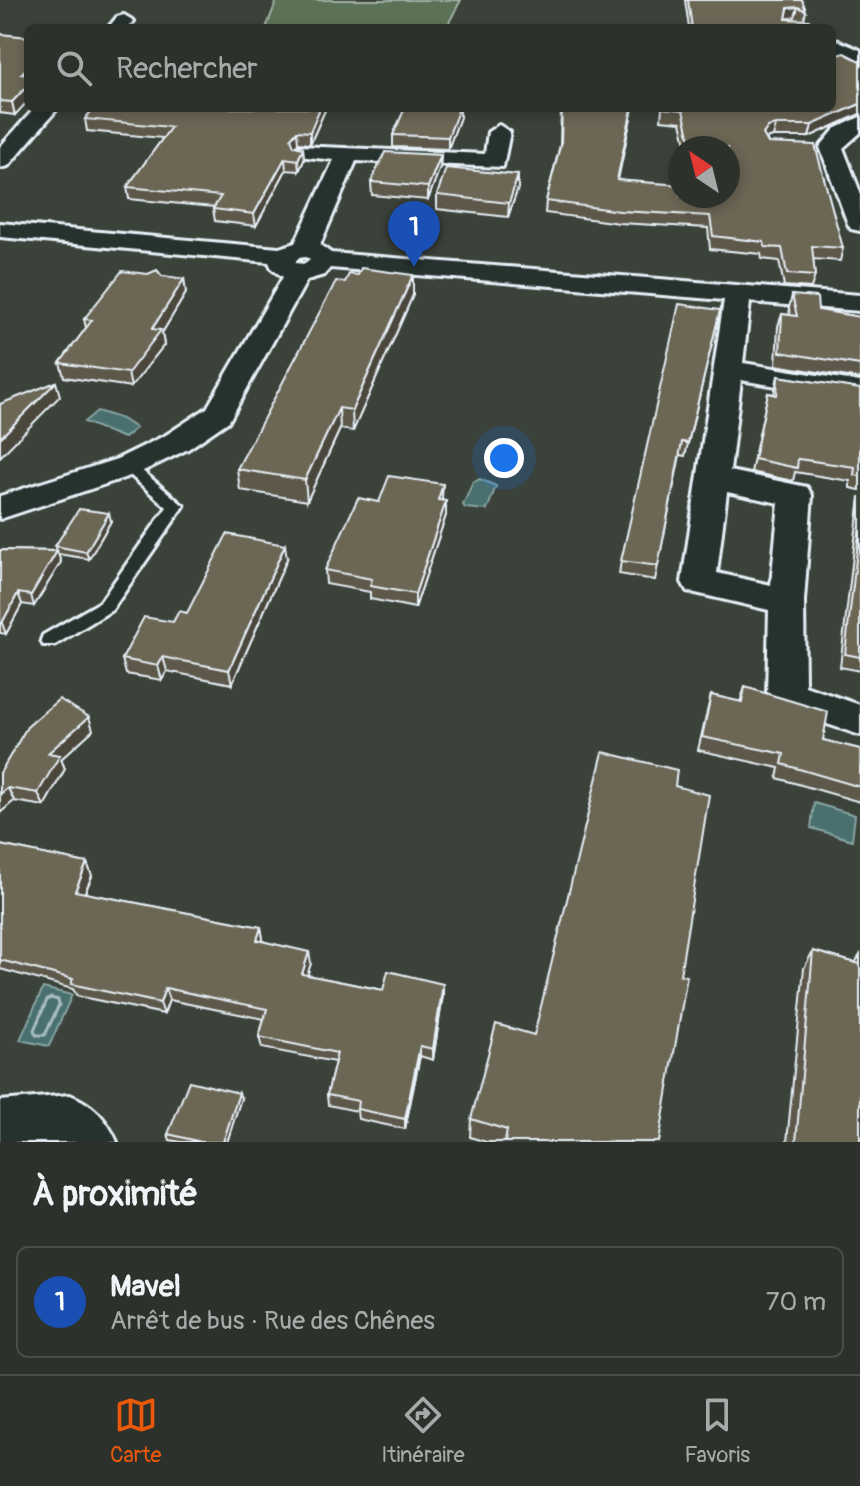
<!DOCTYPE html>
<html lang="fr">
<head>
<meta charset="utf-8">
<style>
	:root { --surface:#2c322b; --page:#343a33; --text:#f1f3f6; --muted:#a6aaa9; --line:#484d47; --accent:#ea580c }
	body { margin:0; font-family:Pangolin,sans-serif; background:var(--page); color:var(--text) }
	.compass { position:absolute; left:668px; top:136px; width:72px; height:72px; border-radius:50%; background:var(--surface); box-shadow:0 4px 12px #0003; rotate:325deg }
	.you { position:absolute; left:504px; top:458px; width:28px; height:28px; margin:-20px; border:6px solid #fff; border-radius:50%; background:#1a73e8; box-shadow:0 0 0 12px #1a73e833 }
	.badge { display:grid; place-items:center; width:52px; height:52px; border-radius:50%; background:var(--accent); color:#fff; font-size:26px; font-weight:700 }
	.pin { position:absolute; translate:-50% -66px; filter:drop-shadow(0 2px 4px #0008) }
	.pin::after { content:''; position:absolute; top:42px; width:28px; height:24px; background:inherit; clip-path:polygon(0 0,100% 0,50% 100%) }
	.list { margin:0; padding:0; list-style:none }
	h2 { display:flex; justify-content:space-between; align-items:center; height:104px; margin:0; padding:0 32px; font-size:34px }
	h2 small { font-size:26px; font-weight:400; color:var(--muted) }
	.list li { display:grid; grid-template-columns:52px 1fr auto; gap:24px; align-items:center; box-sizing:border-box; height:112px; margin:0 16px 16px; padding:0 16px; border:2px solid var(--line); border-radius:12px }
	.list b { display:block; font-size:30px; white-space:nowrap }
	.list p { margin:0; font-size:26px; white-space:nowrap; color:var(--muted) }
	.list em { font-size:26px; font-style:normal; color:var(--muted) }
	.icon { flex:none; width:44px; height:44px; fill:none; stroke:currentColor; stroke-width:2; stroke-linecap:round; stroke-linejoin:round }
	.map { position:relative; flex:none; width:860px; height:1142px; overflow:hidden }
	.search { position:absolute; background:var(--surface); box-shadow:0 4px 12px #0003; left:24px; right:24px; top:24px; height:88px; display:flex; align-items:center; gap:20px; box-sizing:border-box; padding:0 28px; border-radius:12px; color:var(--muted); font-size:30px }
	.sheet { height:232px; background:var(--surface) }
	nav { display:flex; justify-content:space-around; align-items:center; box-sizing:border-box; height:112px; border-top:2px solid var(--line); background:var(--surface); font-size:22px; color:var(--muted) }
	nav a { display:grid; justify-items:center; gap:4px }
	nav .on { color:var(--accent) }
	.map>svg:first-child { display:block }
</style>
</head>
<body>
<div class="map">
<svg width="860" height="1142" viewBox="0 0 860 1142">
	<rect width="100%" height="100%" fill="#3b4239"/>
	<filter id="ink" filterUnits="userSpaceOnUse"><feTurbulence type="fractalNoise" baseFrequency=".0125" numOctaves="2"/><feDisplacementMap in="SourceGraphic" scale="16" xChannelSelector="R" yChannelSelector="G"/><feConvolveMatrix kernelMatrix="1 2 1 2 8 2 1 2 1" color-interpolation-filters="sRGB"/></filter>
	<g filter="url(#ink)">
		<path fill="#5c7257" stroke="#a2b2a8" stroke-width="2" d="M 277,0 L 461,0 L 446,28 L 266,28 Z"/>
		<g fill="#4a706e" stroke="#89a4a5" stroke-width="2">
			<path d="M 97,411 L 122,419 L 136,428 L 124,438 L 84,422 Z"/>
			<path d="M 480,479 L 496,486 L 487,510 L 465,508 L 463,505 L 473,482 Z"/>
			<path d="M 814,803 L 855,815 L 852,840 L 811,828 Z"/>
			<path d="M 43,988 L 72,995 L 49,1046 L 20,1040 Z"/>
		</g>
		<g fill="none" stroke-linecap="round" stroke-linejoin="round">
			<path stroke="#a9bdc1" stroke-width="3" d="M 51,998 L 58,1000 L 59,1005 L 45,1035 L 36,1035 L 34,1030 L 47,1000 Z"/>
			<defs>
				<path id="service" d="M 128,461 L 133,463 L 184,506 L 112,610 L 55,645 L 43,645 L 41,640 L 43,635 L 100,602 L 167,507 L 123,469 L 121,466 Z"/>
				<g id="minor">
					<path d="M 124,15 L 134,21 L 128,28 L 108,28 L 117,17 Z"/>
					<path d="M 832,38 L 860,50 L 860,64 L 832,52 Z"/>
					<path d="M 35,108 L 58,108 L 8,166 L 0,168 L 0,147 Z"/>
					<path d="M 860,117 L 860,133 L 843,148 L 860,192 L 860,231 L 851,229 L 848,224 L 820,147 L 835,129 Z"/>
					<path d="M 499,125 L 510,132 L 503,167 L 356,161 L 320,245 L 331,253 L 860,295 L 860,311 L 750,302 L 743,363 L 860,382 L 860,400 L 741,380 L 730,471 L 807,487 L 812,495 L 804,601 L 805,686 L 860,705 L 860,735 L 773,706 L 767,695 L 769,610 L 687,591 L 682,582 L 724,300 L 330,268 L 324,275 L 307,280 L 229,421 L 188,449 L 139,473 L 0,519 L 0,496 L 117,459 L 166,435 L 207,408 L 283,277 L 272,269 L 269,262 L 0,237 L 0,223 L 279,248 L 295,243 L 334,160 L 298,156 L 295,151 L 298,146 L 485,154 L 488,132 ZM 306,257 L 310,260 L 305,264 L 295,263 L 298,258 ZM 727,492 L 779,503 L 771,585 L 717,573 Z"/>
					<path d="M 70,1095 C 93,1104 107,1119 117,1142 L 0,1142 L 0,1101 Z"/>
				</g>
			</defs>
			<use href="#service" stroke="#e8f1f8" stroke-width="6"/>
			<use href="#minor" stroke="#e8f1f8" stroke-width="6"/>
			<use href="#service" fill="#26332d" fill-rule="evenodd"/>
			<use href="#minor" fill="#26332d" fill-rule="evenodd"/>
		</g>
		<g fill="#5d5849" stroke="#e8f1f8" stroke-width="2">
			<path d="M 685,0 L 802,0 L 806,11 L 804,20 L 812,28 L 689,28 Z"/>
			<path d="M 0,34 L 15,115 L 0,113 Z"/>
			<path d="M 94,108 L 326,108 L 310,144 L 298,143 L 295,146 L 303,148 L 304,160 L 299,171 L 286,170 L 256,226 L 215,221 L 213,209 L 214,207 L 129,199 L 127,187 L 163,138 L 87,131 L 85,119 Z"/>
			<path d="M 405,108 L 460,108 L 460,117 L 448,149 L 393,147 L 393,135 Z"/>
			<path d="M 561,108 L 633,108 L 618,180 L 728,196 L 728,148 L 687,148 L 681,122 L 661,120 L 662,108 L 832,108 L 860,114 L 809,137 L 773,137 L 766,139 L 843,248 L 840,261 L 813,259 L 815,276 L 811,288 L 784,286 L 779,261 L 762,259 L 761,254 L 710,249 L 708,228 L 619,223 L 545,213 L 546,201 L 560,145 Z"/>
			<path d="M 441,155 L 440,167 L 428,200 L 372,195 L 371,182 Z"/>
			<path d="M 518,175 L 518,188 L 508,217 L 437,209 L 437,195 Z"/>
			<path d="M 162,276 L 184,279 L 186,293 L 162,333 L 164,345 L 131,387 L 64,377 L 60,363 L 86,328 L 84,319 Z"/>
			<path d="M 413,295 L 353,431 L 340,429 L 307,501 L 240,490 L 237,469 Z"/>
			<path d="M 792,295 L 818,310 L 860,317 L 860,379 L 776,365 L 778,326 L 782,314 L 790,315 L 789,308 Z"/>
			<path d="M 720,310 L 685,456 L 680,455 L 655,580 L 619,574 L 621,561 Z"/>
			<path d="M 778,376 L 860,389 L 860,490 L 850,488 L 850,481 L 795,472 L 793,481 L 751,472 L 768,393 L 774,394 Z"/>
			<path d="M 860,496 L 860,671 L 840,667 Z"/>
			<path d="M 442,498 L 442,500 L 446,501 L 446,515 L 415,608 L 370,599 L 370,592 L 326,584 L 325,570 L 379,502 Z"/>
			<path d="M 111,521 L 89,559 L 58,554 L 61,562 L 34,606 L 22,604 L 6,634 L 0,633 L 0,550 L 57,551 L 55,546 Z"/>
			<path d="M 287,559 L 232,684 L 167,671 L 162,680 L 126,674 L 122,659 L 173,622 L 187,613 Z"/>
			<path d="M 745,687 L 823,740 L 860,749 L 860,802 L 777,778 L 779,768 L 698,750 L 711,695 L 740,702 Z"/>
			<path d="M 93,730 L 61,759 L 65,769 L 44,806 L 14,801 L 0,773 Z"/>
			<path d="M 675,786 L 680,975 L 659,1142 L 486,1142 L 470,1137 L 471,1119 L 534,1035 Z"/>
			<path d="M 0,845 L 87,863 L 92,876 L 85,893 L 261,927 L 263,939 L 263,941 L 311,963 L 307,975 L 383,990 L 443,995 L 433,1060 L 420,1056 L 405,1129 L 358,1119 L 357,1111 L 328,1105 L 327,1095 L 335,1062 L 262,1048 L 259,1037 L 264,1019 L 169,1000 L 164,1014 L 77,996 L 73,989 L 0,969 Z"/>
			<path d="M 813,951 L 855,963 L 860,955 L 860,1142 L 787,1142 L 804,968 Z"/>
			<path d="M 241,1098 L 227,1142 L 181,1142 L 170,1140 L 168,1134 Z"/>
		</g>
		<g fill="#4c473c" stroke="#e8f1f8" stroke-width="2">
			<path d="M 798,7 L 795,17 L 786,19 L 788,8 Z"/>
			<path d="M 28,67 L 28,83 L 21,74 Z"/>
			<path d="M 28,85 L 28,101 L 15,115 L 12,102 Z"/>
			<path d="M 860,104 L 860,114 L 809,137 L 812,125 Z"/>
			<path d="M 320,108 L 326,108 L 310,144 L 310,132 Z"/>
			<path d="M 459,108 L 460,117 L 448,149 L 448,137 Z"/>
			<path d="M 632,108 L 633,108 L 615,191 L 617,180 Z"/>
			<path d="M 776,125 L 773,137 L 765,139 L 763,134 L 768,127 Z"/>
			<path d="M 297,131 L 298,143 L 292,149 L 291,138 Z"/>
			<path d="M 303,148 L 304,160 L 299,171 L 298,160 Z"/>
			<path d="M 441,155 L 440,167 L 428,200 L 428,187 Z"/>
			<path d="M 285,158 L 286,170 L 256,226 L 254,214 Z"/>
			<path d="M 518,175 L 518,188 L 508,217 L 509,203 Z"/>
			<path d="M 413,275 L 413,295 L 353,431 L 352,410 Z"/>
			<path d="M 184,279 L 186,293 L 162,333 L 164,345 L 131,387 L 128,373 L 152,329 Z"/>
			<path d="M 56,382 L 60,396 L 0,457 L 0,438 Z"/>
			<path d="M 339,408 L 340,429 L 307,501 L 305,480 Z"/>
			<path d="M 443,484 L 442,498 L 438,514 L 438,500 Z"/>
			<path d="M 446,501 L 446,515 L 415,608 L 415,594 Z"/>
			<path d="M 109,513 L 111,521 L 89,559 L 86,552 Z"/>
			<path d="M 285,545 L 287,559 L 232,684 L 229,670 Z"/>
			<path d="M 57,551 L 61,562 L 34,606 L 31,595 Z"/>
			<path d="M 18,593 L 22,604 L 6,634 L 2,623 Z"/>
			<path d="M 163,657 L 167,671 L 162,680 L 158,666 Z"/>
			<path d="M 89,717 L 93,730 L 61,759 L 65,769 L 44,806 L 38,793 L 48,753 Z"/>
			<path d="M 8,788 L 14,801 L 0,813 L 0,794 Z"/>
			<path d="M 87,863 L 92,876 L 80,903 L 75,891 Z"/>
			<path d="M 261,927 L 263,939 L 260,952 L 257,940 Z"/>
			<path d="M 309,952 L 311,963 L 304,986 L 302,974 Z"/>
			<path d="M 443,984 L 443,995 L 433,1060 L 433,1049 Z"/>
			<path d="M 165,988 L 169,1000 L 164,1014 L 160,1003 Z"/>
			<path d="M 420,1046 L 420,1056 L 405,1129 L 405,1119 Z"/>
			<path d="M 239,1093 L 241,1098 L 227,1142 L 223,1142 Z"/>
		</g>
		<g fill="#6c6655" stroke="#e8f1f8" stroke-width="2">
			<path d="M 688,0 L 802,0 L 806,11 L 798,7 L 788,8 L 786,19 L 809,20 L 812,28 L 692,28 Z"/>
			<path d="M 0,34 L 28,37 L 28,67 L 21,74 L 28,75 L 28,85 L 12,102 L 0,101 Z"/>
			<path d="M 844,53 L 860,61 L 860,104 L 812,125 L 776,125 L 768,127 L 763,134 L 768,143 L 815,145 L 843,248 L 812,246 L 815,276 L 787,274 L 782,248 L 765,247 L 764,242 L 713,236 L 710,216 L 620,211 L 546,201 L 561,142 L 562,108 L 632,108 L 617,180 L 680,185 L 680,196 L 728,196 L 728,148 L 692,148 L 683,110 L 662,108 L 832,108 L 832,57 Z"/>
			<path d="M 94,108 L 320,108 L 310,132 L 297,131 L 291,138 L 294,146 L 303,148 L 298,160 L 285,158 L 254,214 L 213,209 L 221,196 L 127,187 L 171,127 L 85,119 Z"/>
			<path d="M 405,108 L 459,108 L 448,137 L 393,135 Z"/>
			<path d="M 385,152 L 441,155 L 428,187 L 371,182 Z"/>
			<path d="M 446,168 L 518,175 L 509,203 L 437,195 Z"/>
			<path d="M 361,268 L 413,275 L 352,410 L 339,408 L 305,480 L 237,469 L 336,281 L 345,282 L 349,274 L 358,275 Z"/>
			<path d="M 157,270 L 162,276 L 184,279 L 152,329 L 161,330 L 128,373 L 60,363 L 92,320 L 84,319 L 122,271 L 148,274 Z"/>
			<path d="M 792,295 L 817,297 L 818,310 L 860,317 L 860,365 L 780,352 L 782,314 L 797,316 Z"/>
			<path d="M 679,304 L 720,310 L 688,443 L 682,442 L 658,566 L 621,561 Z"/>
			<path d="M 778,376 L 860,389 L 860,476 L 854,475 L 855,467 L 798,459 L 797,468 L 754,459 L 768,393 L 777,395 Z"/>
			<path d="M 56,382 L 0,438 L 0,404 Z"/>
			<path d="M 389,476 L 443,484 L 438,500 L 446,501 L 415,594 L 370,586 L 372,579 L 325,570 L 358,498 L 379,502 Z"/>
			<path d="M 79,509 L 109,513 L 86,552 L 55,546 Z"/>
			<path d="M 860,525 L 860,657 L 845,654 Z"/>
			<path d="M 227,534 L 285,545 L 229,670 L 163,657 L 158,666 L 122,659 L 144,617 L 173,622 L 179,611 L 187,613 Z"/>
			<path d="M 0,550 L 57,551 L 31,595 L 18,593 L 2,623 L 0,623 Z"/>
			<path d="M 745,687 L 828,712 L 823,740 L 860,749 L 860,787 L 782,764 L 784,754 L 702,737 L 711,695 L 742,702 Z"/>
			<path d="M 59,699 L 89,717 L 48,753 L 60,755 L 38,793 L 8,788 L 0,794 L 0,773 L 27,727 Z"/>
			<path d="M 603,752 L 677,770 L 675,786 L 709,795 L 680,975 L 687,976 L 659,1142 L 505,1142 L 507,1130 L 471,1119 L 496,1024 L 534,1035 Z"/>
			<path d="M 0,845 L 87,863 L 75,891 L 261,927 L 257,940 L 309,952 L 302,974 L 383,990 L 388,971 L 443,984 L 433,1049 L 420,1046 L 405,1119 L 357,1109 L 358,1101 L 327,1095 L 337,1053 L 259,1037 L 267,1009 L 165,988 L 160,1003 L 71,984 L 73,979 L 0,960 Z"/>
			<path d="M 813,951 L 860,964 L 860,1142 L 796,1142 Z"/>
			<path d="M 189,1081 L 239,1093 L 223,1142 L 201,1142 L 168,1134 Z"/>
		</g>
	</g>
</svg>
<svg class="compass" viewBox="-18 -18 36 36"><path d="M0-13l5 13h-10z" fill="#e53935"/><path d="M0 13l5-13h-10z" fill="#a6aaa9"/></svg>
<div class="you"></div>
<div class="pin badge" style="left:414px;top:267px;background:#1a4fb4">1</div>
<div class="search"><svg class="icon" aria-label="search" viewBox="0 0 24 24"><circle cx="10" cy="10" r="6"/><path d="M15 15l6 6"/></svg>Rechercher</div>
</div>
<section class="sheet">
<h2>À proximité<small></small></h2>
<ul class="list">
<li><span class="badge" style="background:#1a4fb4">1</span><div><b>Mavel</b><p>Arrêt de bus · Rue des Chênes</p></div><em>70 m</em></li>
</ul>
</section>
<nav>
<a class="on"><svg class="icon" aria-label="map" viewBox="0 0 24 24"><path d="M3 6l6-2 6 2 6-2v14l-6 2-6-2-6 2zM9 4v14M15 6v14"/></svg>Carte</a>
<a><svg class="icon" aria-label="directions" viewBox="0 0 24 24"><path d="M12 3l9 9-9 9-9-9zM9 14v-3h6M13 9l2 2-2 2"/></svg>Itinéraire</a>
<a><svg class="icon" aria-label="saved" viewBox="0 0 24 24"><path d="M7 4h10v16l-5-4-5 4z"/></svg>Favoris</a>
</nav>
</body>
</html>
